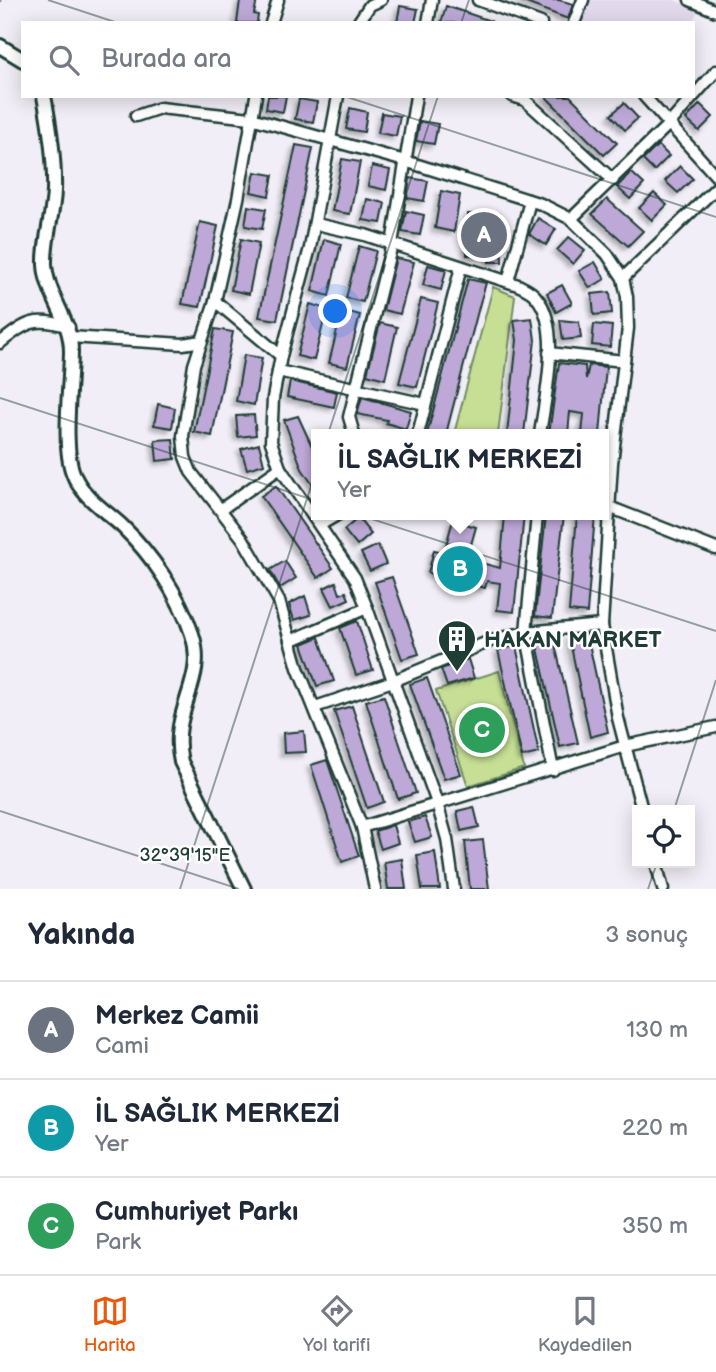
<!DOCTYPE html>
<html lang="tr">
<head>
<meta charset="utf-8">
<style>
	:root { --surface:#fff; --page:#f2f2f3; --text:#1f2937; --muted:#747a83; --line:#e0e1e3; --accent:#ea580c }
	body { margin:0; font-family:"Balsamiq Sans",sans-serif; background:var(--page); color:var(--text) }
	.controls { position:absolute; right:21px; bottom:21px; display:grid; overflow:hidden; border-radius:0px; box-shadow:0 4px 18px #0003 }
	.controls button { width:63px; height:63px; display:grid; place-items:center; padding:0; border:0; border-bottom:2px solid var(--line); background:var(--surface); color:var(--text); font:35px sans-serif }
	.you { position:absolute; left:336px; top:312px; width:24px; height:24px; margin:-18px; border:5px solid #fff; border-radius:50%; background:#1a73e8; box-shadow:0 0 0 10px #1a73e833 }
	.badge { display:grid; place-items:center; width:46px; height:46px; border-radius:50%; background:var(--accent); color:#fff; font-size:23px; font-weight:700 }
	.pin { position:absolute; translate:-50% -50%; border:4px solid #fff; box-shadow:0 2px 7px #0006 }
	.popup { position:absolute; left:311px; top:429px; width:298px; height:91px; box-sizing:border-box; display:grid; place-content:center; border-radius:0px; background:var(--surface); filter:drop-shadow(0 2px 5px #0005); font-size:23px; white-space:nowrap; color:var(--muted) }
	.popup b { font-size:26px; color:var(--text) }
	.popup::after { content:''; position:absolute; left:50%; top:100%; margin-left:-14px; border:14px solid transparent; border-top-color:var(--surface) }
	.list { margin:0; padding:0; list-style:none }
	h2 { display:flex; justify-content:space-between; align-items:center; height:91px; margin:0; padding:0 28px; font-size:30px }
	h2 small { font-size:23px; font-weight:400; color:var(--muted) }
	.list li { display:grid; grid-template-columns:46px 1fr auto; gap:21px; align-items:center; box-sizing:border-box; height:98px; padding:0 28px; border-top:2px solid var(--line) }
	.list b { display:block; font-size:26px; white-space:nowrap }
	.list p { margin:0; font-size:23px; white-space:nowrap; color:var(--muted) }
	.list em { font-size:23px; font-style:normal; color:var(--muted) }
	.icon { flex:none; width:38px; height:38px; fill:none; stroke:currentColor; stroke-width:2; stroke-linecap:round; stroke-linejoin:round }
	.map { position:relative; flex:none; width:716px; height:889px; overflow:hidden }
	.search { position:absolute; background:var(--surface); box-shadow:0 4px 18px #0003; left:21px; right:21px; top:21px; height:77px; display:flex; align-items:center; gap:18px; box-sizing:border-box; padding:0 24px; border-radius:0px; color:var(--muted); font-size:26px }
	.sheet { height:385px; background:var(--surface) }
	nav { display:flex; justify-content:space-around; align-items:center; box-sizing:border-box; height:98px; border-top:2px solid var(--line); background:var(--surface); font-size:19px; color:var(--muted) }
	nav a { display:grid; justify-items:center; gap:4px }
	nav .on { color:var(--accent) }
	.map>svg:first-child { display:block }
</style>
</head>
<body>
<div class="map">
<svg width="716" height="889" viewBox="0 0 716 889">
	<defs>
		<filter id="shadow"><feDropShadow dx="-3.5" dy="3.5" stdDeviation="2" flood-color="#0004"/></filter>
	</defs>
	<rect width="100%" height="100%" fill="#f2eef7"/>
	<filter id="ink" filterUnits="userSpaceOnUse"><feTurbulence type="fractalNoise" baseFrequency=".0143" numOctaves="2"/><feDisplacementMap in="SourceGraphic" scale="14" xChannelSelector="R" yChannelSelector="G"/><feConvolveMatrix kernelMatrix="1 2 1 2 8 2 1 2 1" color-interpolation-filters="sRGB"/></filter>
	<g filter="url(#ink)">
		<path fill="#e2d9ed" d="M 589,0 L 674,0 L 698,10 L 692,23 L 579,23 Z"/>
		<g fill="#c6df95" stroke="#728e64" stroke-width="2">
			<path d="M 493,287 L 515,296 L 498,434 L 454,434 Z"/>
			<path d="M 499,671 L 524,768 L 468,786 L 436,691 Z"/>
		</g>
		<g fill="#bda8d7" stroke="#1f3d34" stroke-width="2" filter="url(#shadow)">
			<path d="M 240,0 L 257,0 L 254,14 L 258,15 L 257,23 L 237,23 Z"/>
			<path d="M 518,0 L 559,0 L 573,4 L 568,19 Z"/>
			<path d="M 400,6 L 418,9 L 415,23 L 397,23 Z"/>
			<path d="M 446,6 L 491,21 L 490,23 L 441,23 Z"/>
			<path d="M 268,96 L 286,96 L 283,112 L 266,109 Z"/>
			<path d="M 545,96 L 570,96 L 617,143 L 604,155 Z"/>
			<path d="M 299,99 L 317,102 L 313,122 L 295,119 Z"/>
			<path d="M 624,103 L 638,118 L 625,130 L 611,115 Z"/>
			<path d="M 700,104 L 713,117 L 699,131 L 686,119 Z"/>
			<path d="M 350,108 L 367,112 L 364,132 L 346,129 Z"/>
			<path d="M 382,113 L 400,116 L 396,136 L 378,133 Z"/>
			<path d="M 420,121 L 438,124 L 434,144 L 416,141 Z"/>
			<path d="M 296,145 L 313,148 L 277,320 L 259,317 Z"/>
			<path d="M 658,145 L 669,156 L 654,171 L 643,160 Z"/>
			<path d="M 342,159 L 360,162 L 350,214 L 332,211 Z"/>
			<path d="M 372,166 L 390,170 L 386,190 L 368,186 Z"/>
			<path d="M 680,166 L 693,179 L 678,193 L 665,181 Z"/>
			<path d="M 255,172 L 273,175 L 269,196 L 251,192 Z"/>
			<path d="M 631,172 L 644,184 L 630,199 L 617,187 Z"/>
			<path d="M 410,178 L 428,181 L 424,201 L 407,198 Z"/>
			<path d="M 441,191 L 460,195 L 454,232 L 435,228 Z"/>
			<path d="M 654,193 L 667,205 L 652,220 L 639,208 Z"/>
			<path d="M 367,199 L 385,203 L 381,223 L 363,220 Z"/>
			<path d="M 607,199 L 643,231 L 628,246 L 592,214 Z"/>
			<path d="M 248,206 L 266,209 L 262,229 L 245,226 Z"/>
			<path d="M 406,211 L 424,215 L 420,235 L 402,232 Z"/>
			<path d="M 468,214 L 500,214 L 502,262 L 489,262 L 490,255 L 467,255 Z"/>
			<path d="M 538,218 L 556,229 L 546,245 L 529,234 Z"/>
			<path d="M 200,222 L 218,226 L 200,307 L 182,304 Z"/>
			<path d="M 569,237 L 585,250 L 573,264 L 557,250 Z"/>
			<path d="M 241,239 L 259,243 L 249,294 L 231,290 Z"/>
			<path d="M 324,239 L 341,244 L 329,296 L 312,291 Z"/>
			<path d="M 359,246 L 376,251 L 363,302 L 346,298 Z"/>
			<path d="M 396,258 L 414,262 L 400,314 L 383,310 Z"/>
			<path d="M 595,262 L 605,279 L 590,288 L 579,271 Z"/>
			<path d="M 428,265 L 446,270 L 441,290 L 423,285 Z"/>
			<path d="M 468,279 L 486,283 L 480,303 L 446,434 L 427,434 Z"/>
			<path d="M 562,285 L 572,303 L 556,312 L 547,293 Z"/>
			<path d="M 610,292 L 612,313 L 594,315 L 592,294 Z"/>
			<path d="M 421,299 L 438,303 L 417,387 L 399,383 Z"/>
			<path d="M 310,304 L 327,309 L 314,360 L 297,356 Z"/>
			<path d="M 342,310 L 360,315 L 347,367 L 329,363 Z"/>
			<path d="M 532,318 L 535,340 L 524,434 L 507,434 L 517,340 L 514,320 Z"/>
			<path d="M 560,320 L 579,322 L 581,338 L 563,340 Z"/>
			<path d="M 380,323 L 397,327 L 385,379 L 367,374 Z"/>
			<path d="M 594,324 L 612,326 L 610,347 L 592,345 Z"/>
			<path d="M 215,329 L 233,332 L 212,436 L 194,432 Z"/>
			<path d="M 244,355 L 262,358 L 254,405 L 236,401 Z"/>
			<path d="M 559,363 L 585,366 L 586,379 L 589,365 L 606,367 L 600,434 L 582,434 L 584,414 L 570,412 L 568,434 L 549,434 Z"/>
			<path d="M 290,381 L 337,392 L 334,407 L 287,397 Z"/>
			<path d="M 362,397 L 411,411 L 406,429 L 386,423 L 387,420 L 357,414 Z"/>
			<path d="M 158,404 L 175,408 L 172,428 L 154,425 Z"/>
			<path d="M 254,415 L 256,435 L 238,437 L 236,416 Z"/>
			<path d="M 298,416 L 317,457 L 317,491 L 302,469 L 284,420 Z"/>
			<path d="M 173,439 L 175,459 L 157,461 L 155,440 Z"/>
			<path d="M 259,444 L 264,464 L 247,469 L 241,449 Z"/>
			<path d="M 276,486 L 333,568 L 318,578 L 261,496 Z"/>
			<path d="M 505,515 L 524,515 L 514,612 L 497,610 L 500,583 L 487,581 L 485,588 L 428,573 L 434,550 L 444,552 L 453,520 L 476,527 L 467,559 L 500,568 Z"/>
			<path d="M 546,515 L 564,515 L 552,618 L 535,616 Z"/>
			<path d="M 577,515 L 595,515 L 587,613 L 569,611 Z"/>
			<path d="M 358,518 L 371,534 L 357,546 L 344,530 Z"/>
			<path d="M 378,545 L 386,564 L 370,571 L 361,553 Z"/>
			<path d="M 285,561 L 296,578 L 280,588 L 270,570 Z"/>
			<path d="M 392,577 L 419,654 L 402,659 L 375,582 Z"/>
			<path d="M 336,582 L 340,594 L 346,592 L 349,599 L 333,606 L 324,588 Z"/>
			<path d="M 305,596 L 311,615 L 294,620 L 289,604 Z"/>
			<path d="M 357,621 L 373,670 L 356,675 L 340,628 Z"/>
			<path d="M 587,634 L 608,732 L 590,737 L 569,637 Z"/>
			<path d="M 319,637 L 334,681 L 317,686 L 302,644 Z"/>
			<path d="M 554,640 L 578,743 L 560,747 L 537,644 Z"/>
			<path d="M 516,646 L 539,753 L 522,757 L 498,650 Z"/>
			<path d="M 468,659 L 474,678 L 447,686 L 441,669 Z"/>
			<path d="M 427,678 L 461,774 L 444,779 L 410,684 Z"/>
			<path d="M 384,696 L 416,793 L 398,799 L 366,701 Z"/>
			<path d="M 352,706 L 384,802 L 367,808 L 334,711 Z"/>
			<path d="M 304,731 L 306,752 L 284,753 L 283,733 Z"/>
			<path d="M 327,760 L 359,856 L 342,862 L 311,765 Z"/>
			<path d="M 474,807 L 479,827 L 461,831 L 457,811 Z"/>
			<path d="M 425,817 L 432,837 L 415,842 L 408,822 Z"/>
			<path d="M 393,825 L 398,843 L 381,849 L 375,831 Z"/>
			<path d="M 483,840 L 489,889 L 470,889 L 465,842 Z"/>
			<path d="M 435,852 L 440,889 L 422,889 L 417,855 Z"/>
			<path d="M 402,859 L 406,889 L 388,889 L 384,862 Z"/>
		</g>
		<g fill="none" stroke-linecap="round" stroke-linejoin="round">
			<defs>
				<g id="minor">
					<path d="M 478,0 L 541,23"/>
					<path d="M 690,0 L 716,11"/>
					<path d="M 271,23 L 278,0"/>
					<path d="M 358,23 L 370,5 L 381,0"/>
					<path d="M 428,23 L 432,0"/>
					<path d="M 574,23 L 583,0"/>
					<path d="M 256,96 L 238,199 L 215,301 L 194,365 L 183,436 L 185,457 L 191,472 L 243,539 L 279,601 L 298,668 L 362,827 L 375,889"/>
					<path d="M 338,96 L 310,248 L 281,356 L 273,398 L 271,442 L 280,468 L 355,578 L 367,608 L 437,803 L 447,839 L 454,889"/>
					<path d="M 512,96 L 525,100 L 613,180"/>
					<path d="M 644,96 L 716,176"/>
					<path d="M 136,116 L 160,108 L 251,118 L 405,161 L 541,204 L 571,219 L 607,254 L 623,278 L 627,297 L 628,328 L 612,463 L 602,625 L 618,718 L 642,810"/>
					<path d="M 571,219 L 669,124 L 716,71"/>
					<path d="M 316,224 L 365,235 L 518,285 C 524,288 532,291 536,297 C 562,326 545,398 540,434"/>
					<path d="M 623,278 L 716,188"/>
					<path d="M 508,281 L 530,201"/>
					<path d="M 215,301 L 281,356"/>
					<path d="M 70,337 L 183,344 L 202,341"/>
					<path d="M 0,343 C 27,322 35,316 69,327"/>
					<path d="M 549,353 L 624,361"/>
					<path d="M 278,371 L 425,404"/>
					<path d="M 354,434 L 349,417 L 392,244 L 416,96"/>
					<path d="M 418,434 L 461,267"/>
					<path d="M 604,505 L 716,549"/>
					<path d="M 220,510 L 280,468"/>
					<path d="M 537,515 L 526,632 L 553,770"/>
					<path d="M 320,525 L 337,515"/>
					<path d="M 290,641 L 367,608"/>
					<path d="M 315,707 L 393,681 L 493,640 L 526,632 L 602,625"/>
					<path d="M 362,827 L 625,746 L 716,727"/>
					<path d="M 656,863 L 663,889"/>
				</g>
				<g id="tertiary">
					<path d="M 0,46 L 23,60"/>
					<path d="M 44,96 C 50,127 55,160 54,191 C 53,216 44,240 45,265 C 47,296 71,319 71,351 C 71,382 62,445 73,473 C 81,496 106,511 123,527 C 152,555 179,595 192,634 C 208,682 169,709 181,762 L 244,889"/>
				</g>
			</defs>
			<use href="#minor" stroke="#1f3d34" stroke-width="15"/>
			<use href="#tertiary" stroke="#1f3d34" stroke-width="18"/>
			<use href="#minor" stroke="#fff" stroke-width="10"/>
			<use href="#tertiary" stroke="#fff" stroke-width="12"/>
		</g>
	</g>
	<path fill="none" stroke="#1f3d34" stroke-width="2" stroke-opacity="0.45" d="M 48,0 L 118,23M 0,2 L 1,0M 461,23 L 469,0M 344,96 L 716,217M 0,398 L 716,631M 674,810 L 716,680M 0,811 L 239,889M 180,889 L 438,96M 648,889 L 657,863"/>
	<defs>
		<symbol id="building-pin" viewBox="-11 -11 22 30"><path d="M0 17L-7.5 6A9.5 9.5 0 1 1 7.5 6Z" fill="#1f3d34" stroke="#fff"/><path d="M-4-6H4V6H1V3H-1V6H-4ZM-2.5-4.3h1.7v1.8h-1.7ZM.8-4.3h1.7v1.8H.8ZM-2.5-1h1.7V.8h-1.7ZM.8-1h1.7V.8H.8Z" fill="#fff"/></symbol>
	</defs>
	<g fill-rule="evenodd">
		<use href="#building-pin" x="435" y="617" width="44" height="60"/>
	</g>
	<g text-anchor="middle" stroke-width="5" stroke-linejoin="round" paint-order="stroke">
		<g font-size="23" font-weight="bold" fill="#1f3d34" stroke="#fff" text-anchor="start">
			<text x="484" y="647">HAKAN MARKET</text>
		</g>
	</g>
	<g font-size="18" text-anchor="middle" fill="#1f3d34" stroke="#fff" stroke-width="5" stroke-linejoin="round" paint-order="stroke">
		<text x="185" y="861">32°39'15"E</text>
	</g>
</svg>
<div class="controls">
<button><svg class="icon" aria-label="locate" viewBox="0 0 24 24"><circle cx="12" cy="12" r="6"/><path d="M12 2v4M12 18v4M2 12h4M18 12h4"/></svg></button>
</div>
<div class="you"></div>
<div class="pin badge" style="left:484px;top:235px;background:#6b7280">A</div>
<div class="pin badge" style="left:460px;top:569px;background:#0f9aa8">B</div>
<div class="popup"><b>İL SAĞLIK MERKEZİ</b>Yer</div>
<div class="pin badge" style="left:482px;top:730px;background:#2e9e5b">C</div>
<div class="search"><svg class="icon" aria-label="search" viewBox="0 0 24 24"><circle cx="10" cy="10" r="6"/><path d="M15 15l6 6"/></svg>Burada ara</div>
</div>
<section class="sheet">
<h2>Yakında<small>3 sonuç</small></h2>
<ul class="list">
<li><span class="badge" style="background:#6b7280">A</span><div><b>Merkez Camii</b><p>Cami</p></div><em>130 m</em></li>
<li><span class="badge" style="background:#0f9aa8">B</span><div><b>İL SAĞLIK MERKEZİ</b><p>Yer</p></div><em>220 m</em></li>
<li><span class="badge" style="background:#2e9e5b">C</span><div><b>Cumhuriyet Parkı</b><p>Park</p></div><em>350 m</em></li>
</ul>
</section>
<nav>
<a class="on"><svg class="icon" aria-label="map" viewBox="0 0 24 24"><path d="M3 6l6-2 6 2 6-2v14l-6 2-6-2-6 2zM9 4v14M15 6v14"/></svg>Harita</a>
<a><svg class="icon" aria-label="directions" viewBox="0 0 24 24"><path d="M12 3l9 9-9 9-9-9zM9 14v-3h6M13 9l2 2-2 2"/></svg>Yol tarifi</a>
<a><svg class="icon" aria-label="saved" viewBox="0 0 24 24"><path d="M7 4h10v16l-5-4-5 4z"/></svg>Kaydedilen</a>
</nav>
</body>
</html>
